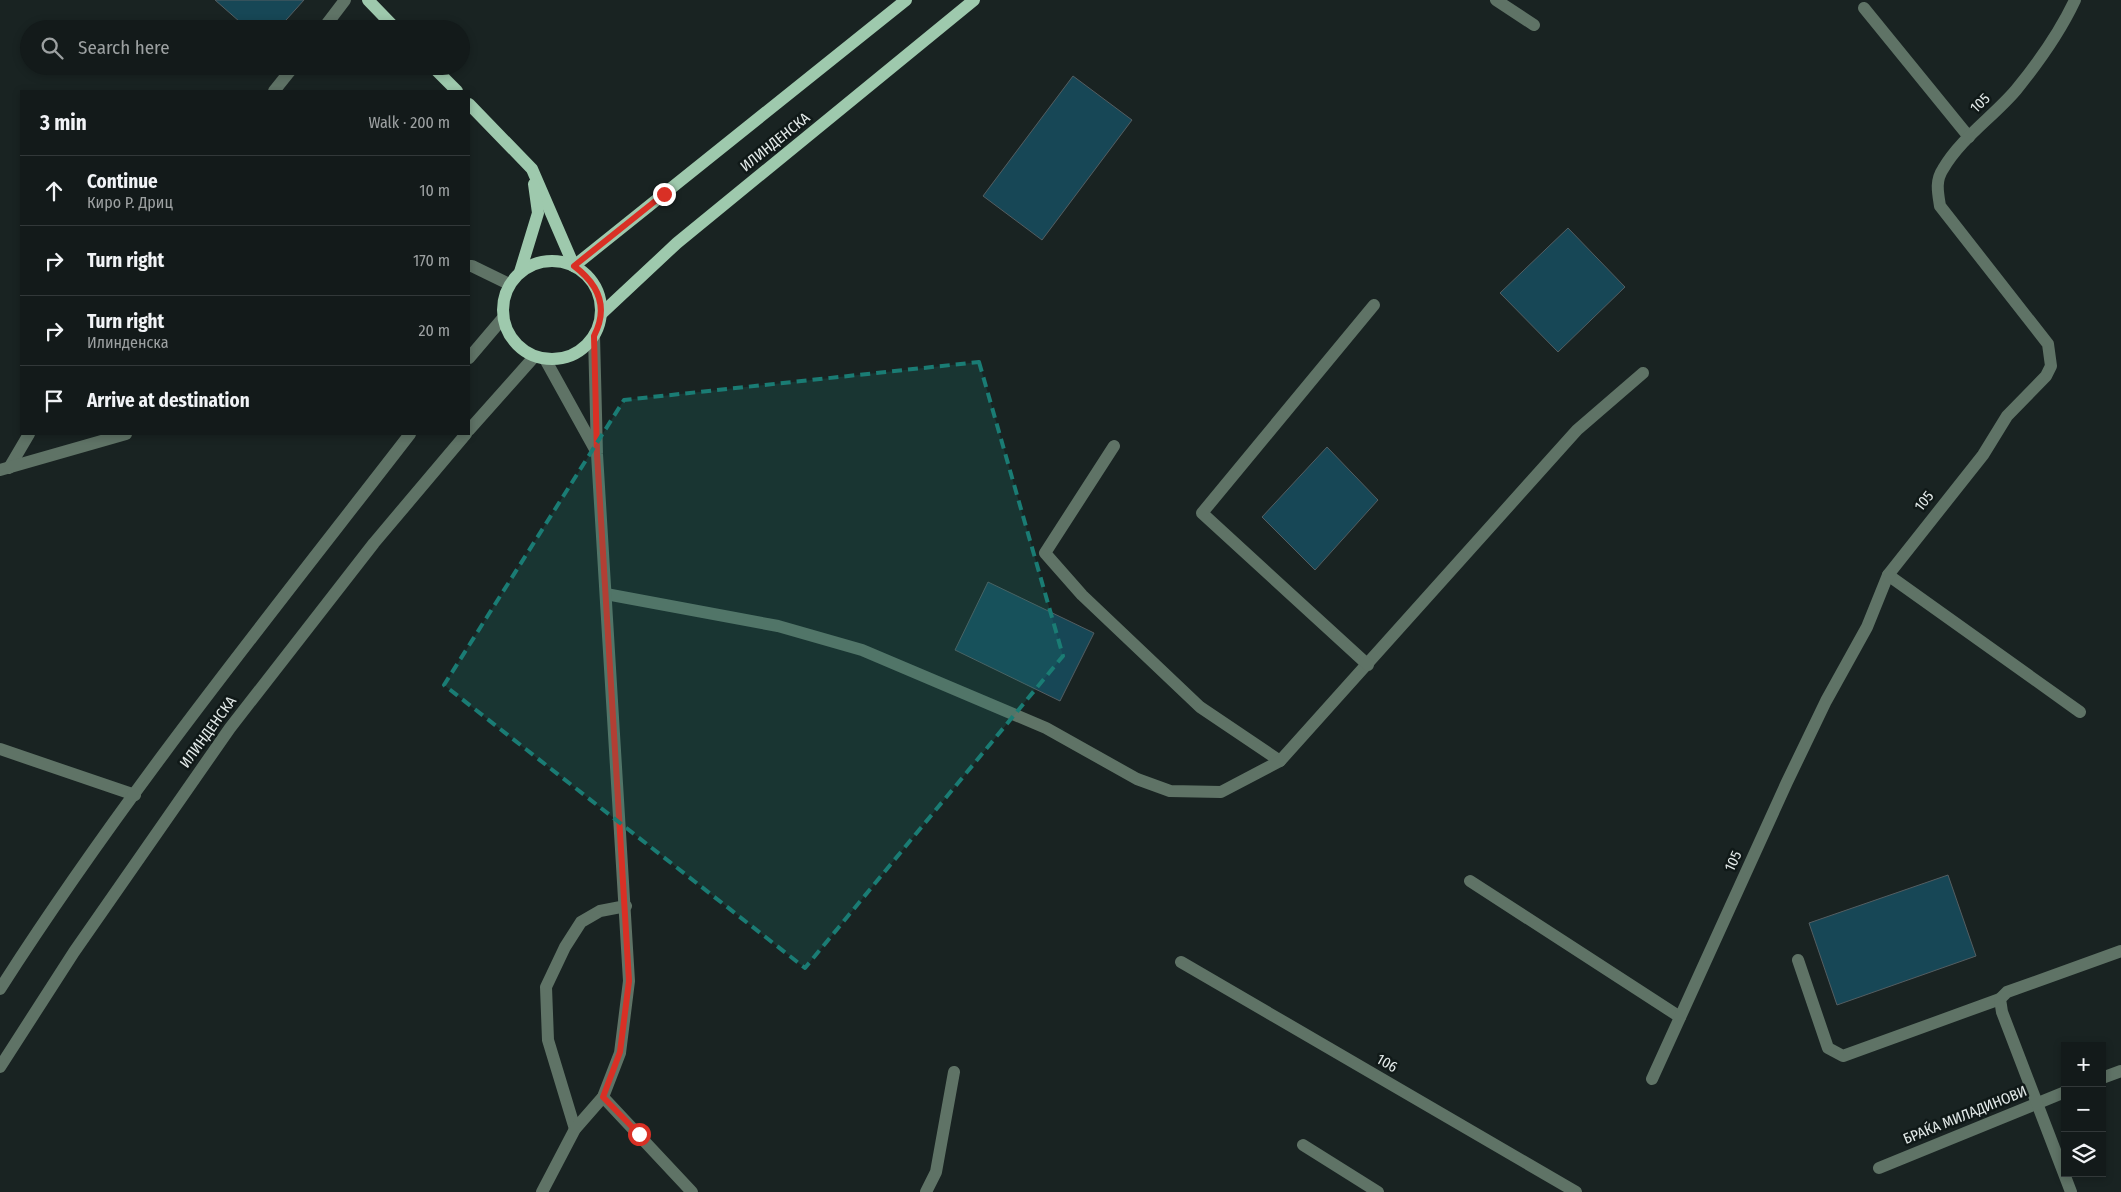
<!DOCTYPE html>
<html lang="en">
<head>
<meta charset="utf-8">
<style>
	:root { --surface:#131a1a; --page:#202727; --text:#f1f3f6; --muted:#9da1a2; --line:#323839 }
	body { margin:0; font-family:"Fira Sans Condensed",sans-serif; background:var(--page); color:var(--text) }
	.controls { position:absolute; right:15px; bottom:15px; display:grid; overflow:hidden; border-radius:0px; box-shadow:0 2px 8px #0003 }
	.controls button { width:45px; height:45px; display:grid; place-items:center; padding:0; border:0; border-bottom:1px solid var(--line); background:var(--surface); color:var(--text); font:25px sans-serif }
	.stop { position:absolute; width:15px; height:15px; margin:-11px; border:4px solid #d93025; border-radius:50%; background:#fff }
	.stop.end { background:#d93025; border-color:#fff; box-shadow:0 1px 5px #0008 }
	.list { margin:0; padding:0; list-style:none }
	h2 { display:flex; justify-content:space-between; align-items:center; height:65px; margin:0; padding:0 20px; font-size:21px }
	h2 small { font-size:16px; font-weight:400; color:var(--muted) }
	.list li { display:grid; grid-template-columns:32px 1fr auto; gap:15px; align-items:center; box-sizing:border-box; height:70px; padding:0 20px; border-top:1px solid var(--line) }
	.list b { display:block; font-size:19px; white-space:nowrap }
	.list p { margin:0; font-size:16px; white-space:nowrap; color:var(--muted) }
	.list em { font-size:16px; font-style:normal; color:var(--muted) }
	.icon { flex:none; width:28px; height:28px; fill:none; stroke:currentColor; stroke-width:2; stroke-linecap:round; stroke-linejoin:round }
	.map { position:relative; flex:none; width:2121px; height:1192px; overflow:hidden }
	.search { position:absolute; background:var(--surface); box-shadow:0 2px 8px #0003; left:20px; top:20px; width:450px; height:55px; display:flex; align-items:center; gap:12px; box-sizing:border-box; padding:0 18px; border-radius:28px; color:var(--muted); font-size:19px }
	.panel { position:absolute; background:var(--surface); box-shadow:0 2px 8px #0003; left:20px; top:90px; width:450px; height:345px; border-radius:0px }
	.map>svg:first-child { display:block }
</style>
</head>
<body>
<div class="map">
<svg width="2121" height="1192" viewBox="0 0 2121 1192">
	<rect width="100%" height="100%" fill="#192322"/>
	<g fill="#174756" stroke="#545e62">
		<path d="M 215,0 L 304,0 L 278,29 L 248,29 Z"/>
		<path d="M 1073,76 L 1132,120 L 1042,240 L 983,196 Z"/>
		<path d="M 1568,228 L 1625,287 L 1558,352 L 1500,293 Z"/>
		<path d="M 1327,447 L 1378,500 L 1315,570 L 1262,517 Z"/>
		<path d="M 988,582 L 1094,633 L 1060,701 L 955,650 Z"/>
		<path d="M 1948,875 L 1976,956 L 1837,1005 L 1809,923 Z"/>
	</g>
	<g fill="none" stroke-linecap="round" stroke-linejoin="round">
		<g stroke="#5f7366" stroke-width="12">
			<path d="M 1496,0 L 1534,25"/>
			<path d="M 1864,8 L 1969,137"/>
			<path d="M 323,29 L 345,0"/>
			<path d="M 274,91 L 294,66"/>
			<path d="M 469,266 L 472,266 L 509,284"/>
			<path d="M 469,358 L 503,318"/>
			<path d="M 545,359 L 596,451"/>
			<path d="M 469,430 L 534,357"/>
			<path d="M 1114,446 L 1045,553 L 1082,595 L 1200,707 L 1280,761"/>
			<path d="M 9,468 L 29,434"/>
			<path d="M 0,470 L 126,434"/>
			<path d="M 1888,575 L 2080,712"/>
			<path d="M 606,594 L 778,626 L 862,650 L 1046,728 L 1137,779 L 1170,791 L 1221,792 L 1280,761 L 1577,430 L 1643,373"/>
			<path d="M 1368,665 L 1202,513 L 1374,305"/>
			<path d="M 0,749 L 135,795"/>
			<path d="M 1470,881 L 1680,1017"/>
			<path d="M 1798,960 L 1828,1048 L 1843,1056 L 2000,999"/>
			<path d="M 1181,962 L 1576,1192"/>
			<path d="M 0,989 C 124,795 270,615 410,434"/>
			<path d="M 0,1067 L 74,952 L 230,728 L 374,543 L 466,434"/>
			<path d="M 2102,1078 L 2121,1071"/>
			<path d="M 1652,1079 L 1787,782 L 1826,701 L 1867,627 L 1888,575 L 1983,455 L 2007,416 L 2046,376 L 2051,366 L 2048,344 L 1940,206 C 1938,193 1935,181 1943,169 C 1961,138 1993,117 2016,90 C 2038,63 2060,32 2075,0"/>
			<path d="M 603,1097 L 692,1192"/>
			<path d="M 575,1129 L 548,1040 L 546,987 L 565,947 L 581,922 L 600,911 L 626,906"/>
			<path d="M 1303,1145 L 1378,1192"/>
			<path d="M 1879,1168 L 2065,1092"/>
			<path d="M 542,1192 L 575,1129 L 603,1097 L 620,1053 L 629,981 L 597,454 L 594,336"/>
			<path d="M 926,1192 L 936,1172 L 954,1072"/>
			<path d="M 2071,1192 L 2002,1012 L 2000,999 L 2007,992 L 2121,951"/>
		</g>
		<g stroke="#9ec9ad" stroke-width="12">
			<path d="M 368,0 L 396,29"/>
			<path d="M 432,66 L 457,91"/>
			<path d="M 469,104 L 532,169 L 574,266"/>
			<circle cx="552" cy="310" r="49"/>
			<path d="M 574,266 L 906,0"/>
			<path d="M 520,272 L 538,213 L 534,184"/>
			<path d="M 601,314 L 677,243 L 974,0"/>
		</g>
	</g>
	<g fill="none" stroke-linecap="round" stroke-linejoin="round">
		<path stroke="#d93025" stroke-width="6" d="M 639,1134 L 603,1097 L 620,1052 L 629,981 L 597,454 L 594,336 C 609,307 598,284 574,266 L 664,194"/>
	</g>
	<path fill="#1a7c74" fill-opacity="0.2" stroke="#1a7c74" stroke-width="4" stroke-dasharray="10 6" stroke-linejoin="round" d="M 979,362 L 1063,656 L 805,968 L 444,685 L 624,400 Z"/>
	<g text-anchor="middle" stroke-width="5" stroke-linejoin="round" paint-order="stroke">
		<g font-size="15" fill="#e3eae9" stroke="#101918">
			<text transform="translate(1980 103) rotate(-45)" y="5">105</text>
			<text transform="translate(775 142) rotate(-39)" y="5">ИЛИНДЕНСКА</text>
			<text transform="translate(1924 501) rotate(-51)" y="5">105</text>
			<text transform="translate(208 732) rotate(-54)" y="5">ИЛИНДЕНСКА</text>
			<text transform="translate(1733 861) rotate(-65)" y="5">105</text>
			<text transform="translate(1387 1063) rotate(30)" y="5">106</text>
			<text transform="translate(1965 1115) rotate(-22)" y="5">БРАЌА МИЛАДИНОВИ</text>
		</g>
	</g>
</svg>
<div class="controls">
<button>+</button>
<button>−</button>
<button><svg class="icon" aria-label="layers" viewBox="0 0 24 24"><path d="M12 4l9 5-9 5-9-5zM3 14l9 5 9-5"/></svg></button>
</div>
<div class="stop" style="left:639px;top:1134px"></div>
<div class="stop end" style="left:664px;top:194px"></div>
<div class="search"><svg class="icon" aria-label="search" viewBox="0 0 24 24"><circle cx="10" cy="10" r="6"/><path d="M15 15l6 6"/></svg>Search here</div>
<section class="panel">
<h2>3 min<small>Walk · 200 m</small></h2>
<ul class="list">
<li><svg class="icon" aria-label="ahead" viewBox="0 0 24 24"><path d="M12 20V5M6 11l6-6 6 6"/></svg><div><b>Continue</b><p>Киро Р. Дриц</p></div><em>10 m</em></li>
<li><svg class="icon" aria-label="right" viewBox="0 0 24 24"><path d="M7 20v-9h11M14 6l5 5-5 5"/></svg><div><b>Turn right</b></div><em>170 m</em></li>
<li><svg class="icon" aria-label="right" viewBox="0 0 24 24"><path d="M7 20v-9h11M14 6l5 5-5 5"/></svg><div><b>Turn right</b><p>Илинденска</p></div><em>20 m</em></li>
<li><svg class="icon" aria-label="arrive" viewBox="0 0 24 24"><path d="M6 21V4h12l-3 4 3 4H6"/></svg><div><b>Arrive at destination</b></div></li>
</ul>
</section>
</div>
</body>
</html>
